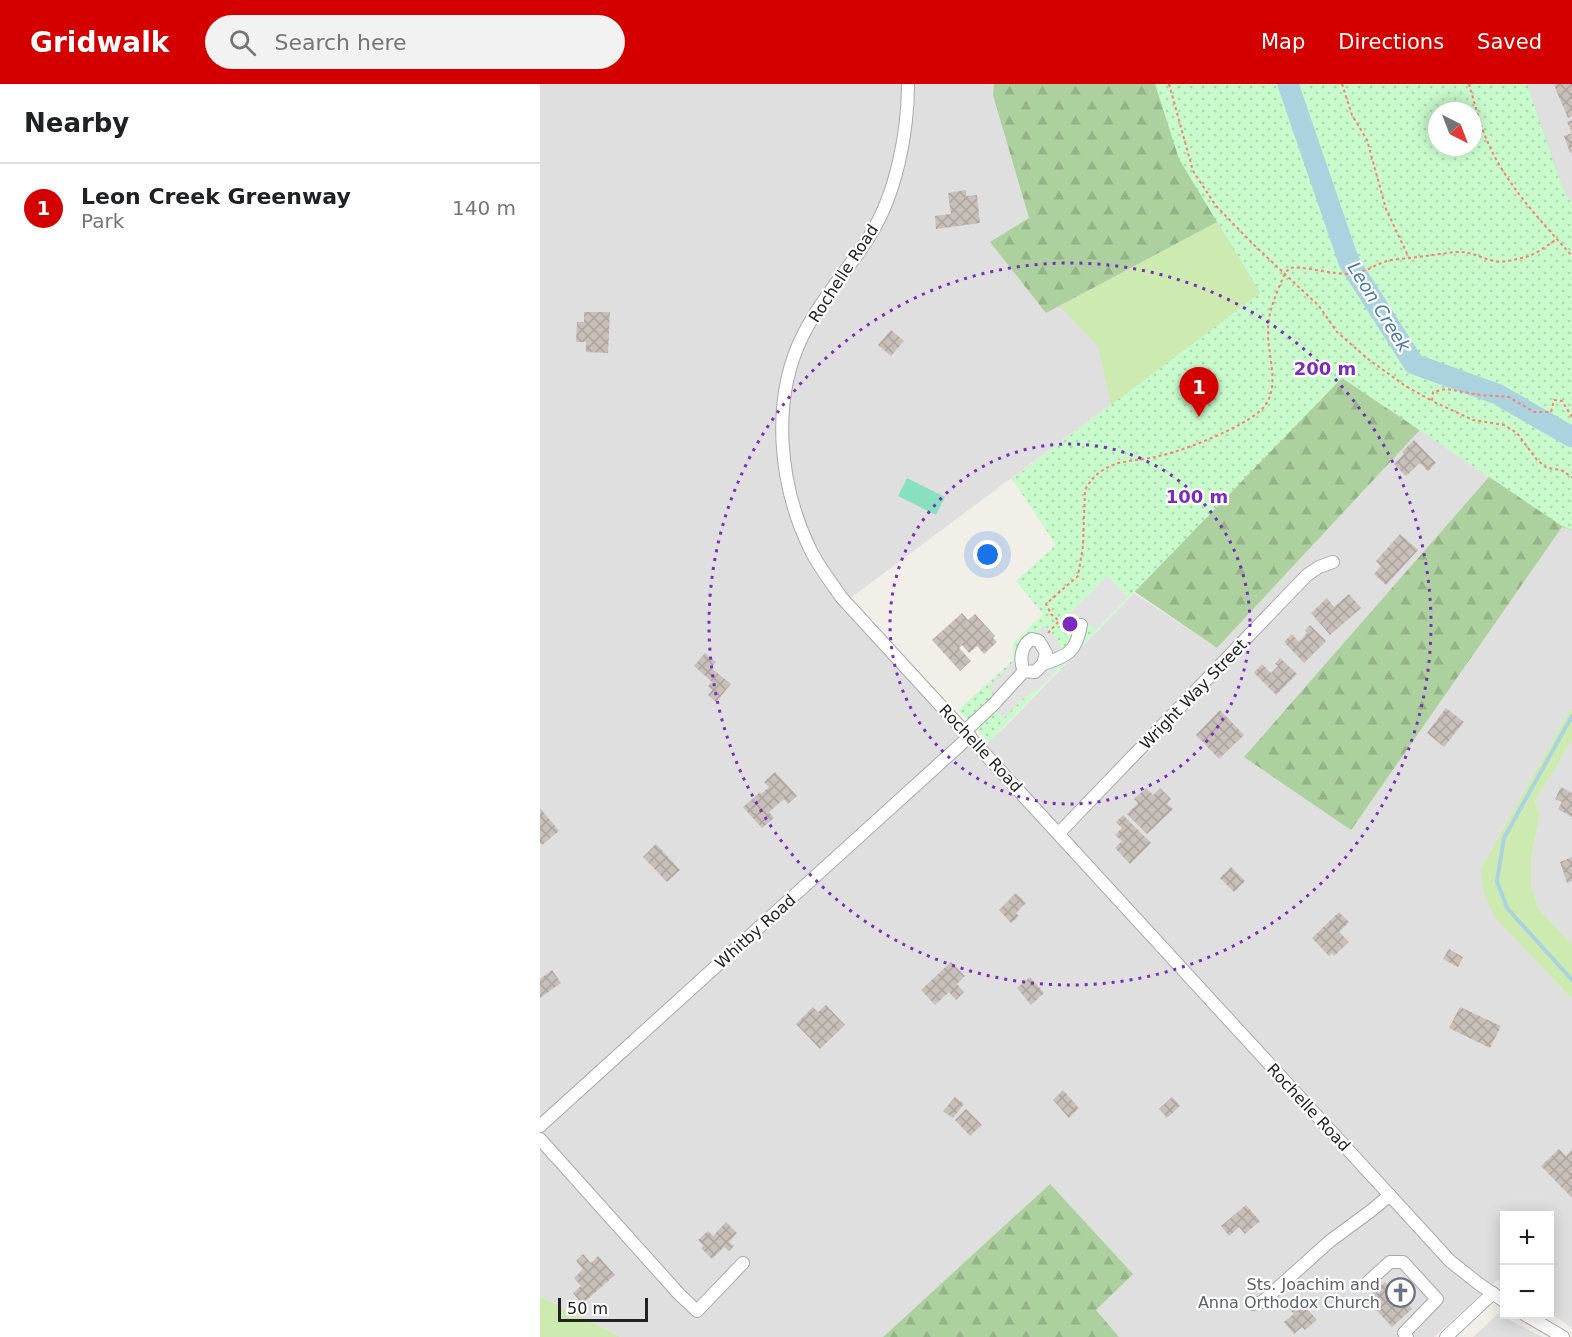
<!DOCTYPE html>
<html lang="en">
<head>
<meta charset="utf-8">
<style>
	:root { --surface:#fff; --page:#f2f2f2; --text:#202124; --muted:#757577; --line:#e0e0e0; --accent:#d40000 }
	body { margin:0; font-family:"DejaVu Sans",sans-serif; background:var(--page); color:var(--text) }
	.controls { position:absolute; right:18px; bottom:18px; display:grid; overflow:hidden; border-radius:0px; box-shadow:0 3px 15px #0003 }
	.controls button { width:54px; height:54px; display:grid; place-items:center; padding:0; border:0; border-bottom:2px solid var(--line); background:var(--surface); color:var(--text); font:30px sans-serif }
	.compass { position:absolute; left:888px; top:18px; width:54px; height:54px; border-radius:50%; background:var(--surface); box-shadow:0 3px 15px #0003; rotate:138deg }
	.scale { position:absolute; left:18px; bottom:15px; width:90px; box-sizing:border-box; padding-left:6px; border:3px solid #222; border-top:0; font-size:16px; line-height:21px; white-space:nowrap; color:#222; -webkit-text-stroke:4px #fff; paint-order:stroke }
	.you { position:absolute; left:448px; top:471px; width:21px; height:21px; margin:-15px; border:4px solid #fff; border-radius:50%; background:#1a73e8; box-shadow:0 0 0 9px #1a73e833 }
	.badge { display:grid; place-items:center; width:39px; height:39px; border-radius:50%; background:var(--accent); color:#fff; font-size:20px; font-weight:700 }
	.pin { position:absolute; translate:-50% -50px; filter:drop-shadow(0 2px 3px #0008) }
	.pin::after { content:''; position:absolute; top:32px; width:21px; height:18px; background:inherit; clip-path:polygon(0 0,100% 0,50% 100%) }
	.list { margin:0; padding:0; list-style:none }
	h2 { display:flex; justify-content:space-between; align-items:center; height:78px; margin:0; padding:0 24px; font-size:26px }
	h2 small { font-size:20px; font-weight:400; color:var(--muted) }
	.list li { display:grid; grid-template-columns:39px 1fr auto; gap:18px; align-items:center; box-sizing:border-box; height:90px; padding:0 24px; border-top:2px solid var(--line) }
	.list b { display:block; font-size:22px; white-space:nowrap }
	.list p { margin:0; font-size:20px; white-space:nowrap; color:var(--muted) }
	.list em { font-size:20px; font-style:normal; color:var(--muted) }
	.icon { flex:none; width:33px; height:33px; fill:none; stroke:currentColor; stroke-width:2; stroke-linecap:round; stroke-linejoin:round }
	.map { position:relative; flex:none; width:1032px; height:1253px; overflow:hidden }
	header { display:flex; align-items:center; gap:36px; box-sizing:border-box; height:84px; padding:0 30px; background:var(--accent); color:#fff }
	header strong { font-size:28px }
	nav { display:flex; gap:33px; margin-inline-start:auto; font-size:21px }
	.search { width:420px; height:54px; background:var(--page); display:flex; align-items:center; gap:15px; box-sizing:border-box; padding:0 21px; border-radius:33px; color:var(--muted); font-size:22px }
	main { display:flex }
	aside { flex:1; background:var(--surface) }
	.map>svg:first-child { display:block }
</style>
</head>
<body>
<header>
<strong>Gridwalk</strong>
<div class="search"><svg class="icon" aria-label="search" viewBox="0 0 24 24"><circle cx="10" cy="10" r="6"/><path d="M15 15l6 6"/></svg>Search here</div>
<nav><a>Map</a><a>Directions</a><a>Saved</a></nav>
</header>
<main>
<aside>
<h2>Nearby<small></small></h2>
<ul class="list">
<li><span class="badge">1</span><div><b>Leon Creek Greenway</b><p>Park</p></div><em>140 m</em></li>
</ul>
</aside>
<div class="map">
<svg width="1032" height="1253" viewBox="0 0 1032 1253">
	<defs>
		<pattern id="forest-firs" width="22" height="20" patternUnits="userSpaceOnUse" patternTransform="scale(1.5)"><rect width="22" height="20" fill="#add19e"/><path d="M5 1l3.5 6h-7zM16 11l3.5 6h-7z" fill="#95b388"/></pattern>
		<pattern id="park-dots" width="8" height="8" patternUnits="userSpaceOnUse" patternTransform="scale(1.5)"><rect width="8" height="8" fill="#c8facc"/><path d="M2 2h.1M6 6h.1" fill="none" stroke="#acd6af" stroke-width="1.8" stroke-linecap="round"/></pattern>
		<pattern id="building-cross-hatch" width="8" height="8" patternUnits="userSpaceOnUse" patternTransform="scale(1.5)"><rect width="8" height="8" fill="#c7bfb8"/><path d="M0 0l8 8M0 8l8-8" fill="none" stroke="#aba49e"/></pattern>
	</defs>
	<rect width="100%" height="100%" fill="#f2efe9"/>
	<g fill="#e0dfdf">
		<path d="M 0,0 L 615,0 L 720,209 L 301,521 L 436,669 L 466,642 L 594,509 L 677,564 L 880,346 L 949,394 L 704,673 L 1022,442 L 1032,446 L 1032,623 L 941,784 L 956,835 L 1032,915 L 1032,1244 L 1010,1229 L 1010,1132 L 964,1132 L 964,1200 L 957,1196 L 894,1253 L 579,1253 L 556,1226 L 592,1189 L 510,1101 L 343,1253 L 81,1253 L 0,1212 Z"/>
		<path d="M 987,0 L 1032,0 L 1032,116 L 1025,110 Z"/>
		<path d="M 1032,656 L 1032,860 L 999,825 L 991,801 L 991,775 L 1000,730 L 995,718 Z"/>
		<path d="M 958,1230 L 1003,1253 L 933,1253 Z"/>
	</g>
	<g fill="#cdebb0">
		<path d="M 677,138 L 720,209 L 571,321 L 558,262 L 520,222 Z"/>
		<path d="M 1032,623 L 1032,656 L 995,718 L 1000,730 L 991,775 L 991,801 L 999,825 L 1032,860 L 1032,915 L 956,835 L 944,809 L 941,784 Z"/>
		<path d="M 0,1212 L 81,1253 L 0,1253 Z"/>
	</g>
	<g fill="url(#forest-firs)" fill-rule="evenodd">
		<path d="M 454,0 L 987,0 L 1025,110 L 1032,116 L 1032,446 L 1022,443 L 811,746 L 704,673 L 949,393 L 880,346 L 677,564 L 566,488 L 472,395 L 720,209 L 677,138 L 506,229 L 450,158 L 489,134 L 453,11 ZM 897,27 L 933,27 L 933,63 L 897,63 Z"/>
		<path d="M 510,1100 L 593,1190 L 556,1226 L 579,1253 L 343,1253 Z"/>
	</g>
	<path fill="url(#park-dots)" fill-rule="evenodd" d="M 615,0 L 987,0 L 1025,110 L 1032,116 L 1032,446 L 1022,442 L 802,294 L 449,658 L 418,626 L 473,576 L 473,559 L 503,530 L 476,497 L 516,461 L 472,395 L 720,209 L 639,75 ZM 897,27 L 933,27 L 933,63 L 897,63 Z"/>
	<path fill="#88e0be" d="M 367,394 L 405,413 L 396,431 L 358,412 Z"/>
	<g fill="#e2e2e2">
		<path d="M 567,492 L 588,513 L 555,546 L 540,532 L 529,542 L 523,536 Z"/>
		<path d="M 504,541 L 520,559 L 518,580 L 513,590 L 505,599 L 483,615 L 463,635 L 447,617 L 454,610 L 448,603 L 474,577 L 477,562 L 489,550 L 496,549 Z"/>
	</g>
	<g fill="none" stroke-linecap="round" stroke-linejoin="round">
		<path stroke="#aad3df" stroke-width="4" d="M 1032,632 L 964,754 L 957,797 L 967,824 L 1032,896"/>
		<path stroke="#aad3df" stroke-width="21" d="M 748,0 L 809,178 L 874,280 L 957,310 L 1032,353"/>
	</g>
	<g fill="url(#building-cross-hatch)">
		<path d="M 1017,0 L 1032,0 L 1032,32 L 1028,34 L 1014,1 Z"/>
		<path d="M 1032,36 L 1032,68 L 1030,69 L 1024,52 L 1032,49 L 1027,38 Z"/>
		<path d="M 426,106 L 426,112 L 437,111 L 440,139 L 396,145 L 395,132 L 411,130 L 408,109 Z"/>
		<path d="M 44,228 L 70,228 L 68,269 L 46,268 L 46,258 L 36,258 L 37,238 L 44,238 Z"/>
		<path d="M 351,246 L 364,257 L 351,272 L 338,261 Z"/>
		<path d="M 874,356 L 896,379 L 888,387 L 880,379 L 866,392 L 854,380 L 864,370 L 862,368 Z"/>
		<path d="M 860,450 L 878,466 L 846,501 L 834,490 L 841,482 L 836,477 Z"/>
		<path d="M 809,510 L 821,524 L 790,551 L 771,529 L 787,514 L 794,523 Z"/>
		<path d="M 422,529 L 428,536 L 435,530 L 455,552 L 453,554 L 457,558 L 444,570 L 437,562 L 429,569 L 422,561 L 419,564 L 431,577 L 420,587 L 392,556 Z"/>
		<path d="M 770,541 L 786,557 L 764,579 L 744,558 L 752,550 L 759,558 L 767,549 L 765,546 Z"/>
		<path d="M 165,569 L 176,578 L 171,584 L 191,600 L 176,618 L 168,611 L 172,606 L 168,602 L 172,598 L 154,582 Z"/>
		<path d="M 740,574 L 757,590 L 736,611 L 714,589 L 722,580 L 731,589 L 738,582 L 735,580 Z"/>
		<path d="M 906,624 L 924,638 L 904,663 L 887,649 Z"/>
		<path d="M 680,626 L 704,651 L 679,675 L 656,651 Z"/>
		<path d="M 235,688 L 257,712 L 248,720 L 244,715 L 229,728 L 234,734 L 222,744 L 203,723 L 220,708 L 221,710 L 229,703 L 224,698 Z"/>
		<path d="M 1021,703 L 1032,709 L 1032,733 L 1018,725 L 1022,718 L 1015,715 Z"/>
		<path d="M 606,704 L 613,711 L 620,704 L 631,715 L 627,720 L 633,725 L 607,750 L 587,730 L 598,719 L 594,715 Z"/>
		<path d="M 0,724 L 19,747 L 2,761 L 0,759 Z"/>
		<path d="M 583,731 L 611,759 L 590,780 L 575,764 L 582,757 L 575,751 L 582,744 L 576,738 Z"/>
		<path d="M 116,760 L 140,786 L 127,798 L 103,773 Z"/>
		<path d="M 1032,773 L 1032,797 L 1027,799 L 1020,778 Z"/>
		<path d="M 691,783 L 705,797 L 694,808 L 680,794 Z"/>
		<path d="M 476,809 L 486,819 L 476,829 L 479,832 L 471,839 L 459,826 Z"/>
		<path d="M 799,828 L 809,838 L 799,848 L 809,858 L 794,872 L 792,869 L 789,872 L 772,854 Z"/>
		<path d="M 909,865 L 923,873 L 918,883 L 903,875 Z"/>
		<path d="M 411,878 L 425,892 L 417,900 L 424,908 L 416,916 L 409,908 L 395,921 L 381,906 Z"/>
		<path d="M 12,886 L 21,899 L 0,914 L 0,895 Z"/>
		<path d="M 490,893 L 504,909 L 491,921 L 477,904 Z"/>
		<path d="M 286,921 L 305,941 L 280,965 L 256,940 L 273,923 L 278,928 Z"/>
		<path d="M 920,923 L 961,942 L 950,964 L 909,944 Z"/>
		<path d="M 523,1006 L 539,1024 L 529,1034 L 513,1016 Z"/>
		<path d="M 415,1013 L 424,1020 L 413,1034 L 403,1027 Z"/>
		<path d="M 632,1013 L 640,1022 L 627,1034 L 619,1025 Z"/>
		<path d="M 426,1025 L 442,1041 L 430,1052 L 415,1036 Z"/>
		<path d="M 1019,1065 L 1026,1072 L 1032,1066 L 1032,1114 L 1001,1082 Z"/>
		<path d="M 706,1121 L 720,1137 L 705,1150 L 699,1143 L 689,1152 L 681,1142 Z"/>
		<path d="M 186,1138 L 197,1149 L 189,1158 L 194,1162 L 189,1167 L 184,1163 L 172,1175 L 161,1164 L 164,1162 L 158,1156 L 168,1147 L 173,1152 Z"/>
		<path d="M 43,1170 L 51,1179 L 58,1172 L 75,1191 L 42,1220 L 33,1209 L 41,1202 L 34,1194 L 43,1185 L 36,1177 Z"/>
		<path d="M 845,1198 L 848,1201 L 849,1199 L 854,1204 L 858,1200 L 869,1212 L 867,1214 L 871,1218 L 869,1221 L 872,1225 L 852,1243 L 826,1215 Z"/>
		<path d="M 756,1212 L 777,1236 L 765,1246 L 762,1243 L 754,1250 L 744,1238 L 754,1230 L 746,1221 Z"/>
	</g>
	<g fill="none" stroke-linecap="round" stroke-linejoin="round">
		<defs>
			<g id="minor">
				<path d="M 368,0 C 368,49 356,111 329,153 C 308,186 281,215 263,251 C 230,317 239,402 271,467 C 279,483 291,498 301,513 L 910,1177 L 939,1200 L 964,1217"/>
				<path d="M 503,580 C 529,571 536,568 541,541"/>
				<path d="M 425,647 L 453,621 L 484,587 L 495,588 L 503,580 L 506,569 L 499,557 L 492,555 C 481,561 479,576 484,587"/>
				<path d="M 519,749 L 767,491 L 779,483 L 793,478"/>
				<path d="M 0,1042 L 430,652"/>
				<path d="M 0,1055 L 139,1210 L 157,1227 L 203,1179"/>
				<path d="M 828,1198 L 850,1178 L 863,1178 L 897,1215 L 864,1249 L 867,1253"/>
				<path d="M 713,1220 L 722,1218 L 790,1157 L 832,1126 L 850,1111"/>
				<path d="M 984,1230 L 1023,1253"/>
				<path d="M 906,1253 L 953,1209"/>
			</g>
		</defs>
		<use href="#minor" stroke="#a9a9a9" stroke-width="14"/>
		<g stroke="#fa8072" stroke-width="2" stroke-dasharray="3 3" stroke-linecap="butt">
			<path d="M 629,0 L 653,87 L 676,122 L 713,160 L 779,222 L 797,248 L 828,275 L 864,301 L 892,317"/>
			<path d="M 802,0 L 812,31 L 827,56 L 846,125 L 869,174"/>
			<path d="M 929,0 C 935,20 940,42 949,61 C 968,103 1002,138 1032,172"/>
			<path d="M 1032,333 L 1022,317 L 1014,316 L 1011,328 L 994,328 L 969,313 L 941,311 L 906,305 L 893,308 L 892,317 L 933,336 L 964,341 L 977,349 L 997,376 L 1007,384 L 1021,386 L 1032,393"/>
			<path d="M 508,549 L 519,537 L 511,530 L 506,520 L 538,492 L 543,462 L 545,406 C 549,398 555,391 563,386 C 577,376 599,377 615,373 C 641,368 705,343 722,325 C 742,305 727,271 728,247 C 728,231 733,218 739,203 C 742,197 744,187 751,184 C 757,181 797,191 809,190 C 823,190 834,181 847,177 C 854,175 863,175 870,174 C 885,172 900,170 915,168 C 931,167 940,174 954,177 C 963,179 973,176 981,174 C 995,172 1006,162 1017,155"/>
		</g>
		<use href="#minor" stroke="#fff" stroke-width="12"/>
	</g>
	<g fill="none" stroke="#7b2cbf" stroke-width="3" stroke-dasharray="3 6">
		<circle cx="530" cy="540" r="180"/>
		<circle cx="530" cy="540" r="361"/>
	</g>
	<defs>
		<symbol id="church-ring" viewBox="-11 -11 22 22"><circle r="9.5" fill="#fff" stroke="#6b7280" stroke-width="1.5"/><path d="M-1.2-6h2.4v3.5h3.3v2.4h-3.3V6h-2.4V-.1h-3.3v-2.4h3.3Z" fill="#6b7280"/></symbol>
	</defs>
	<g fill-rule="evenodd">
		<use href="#church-ring" x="844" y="1192" width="33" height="33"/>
	</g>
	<g text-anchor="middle" stroke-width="4.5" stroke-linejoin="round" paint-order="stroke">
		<g font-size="16" fill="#222" stroke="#fff">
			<text transform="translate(303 189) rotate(-57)" y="6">Rochelle Road</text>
			<text transform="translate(653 610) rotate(-46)" y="6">Wright Way Street</text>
			<text transform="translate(441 664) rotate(47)" y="6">Rochelle Road</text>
			<text transform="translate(215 847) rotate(-42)" y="6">Whitby Road</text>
			<text transform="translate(769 1023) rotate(47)" y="6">Rochelle Road</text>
		</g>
		<g font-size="16" fill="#5b616d" stroke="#fff" text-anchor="end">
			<text x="840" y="1206">Sts. Joachim and<tspan x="840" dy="18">Anna Orthodox Church</tspan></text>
		</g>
		<g font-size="18" font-style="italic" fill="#4a7aab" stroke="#fff">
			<text transform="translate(839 223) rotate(58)" y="6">Leon Creek</text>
		</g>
	</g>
	<circle cx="530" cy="540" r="9" fill="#7b2cbf" stroke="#fff" stroke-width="3"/>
	<g font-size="18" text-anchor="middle" font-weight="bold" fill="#7b2cbf" stroke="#fff" stroke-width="4.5" stroke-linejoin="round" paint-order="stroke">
		<text x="785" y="291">200 m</text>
		<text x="657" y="419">100 m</text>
	</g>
</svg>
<div class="controls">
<button>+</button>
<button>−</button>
</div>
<svg class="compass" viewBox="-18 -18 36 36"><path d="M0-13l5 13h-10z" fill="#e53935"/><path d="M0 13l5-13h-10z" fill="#757577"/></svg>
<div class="scale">50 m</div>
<div class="you"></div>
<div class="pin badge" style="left:659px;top:333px">1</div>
</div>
</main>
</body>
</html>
